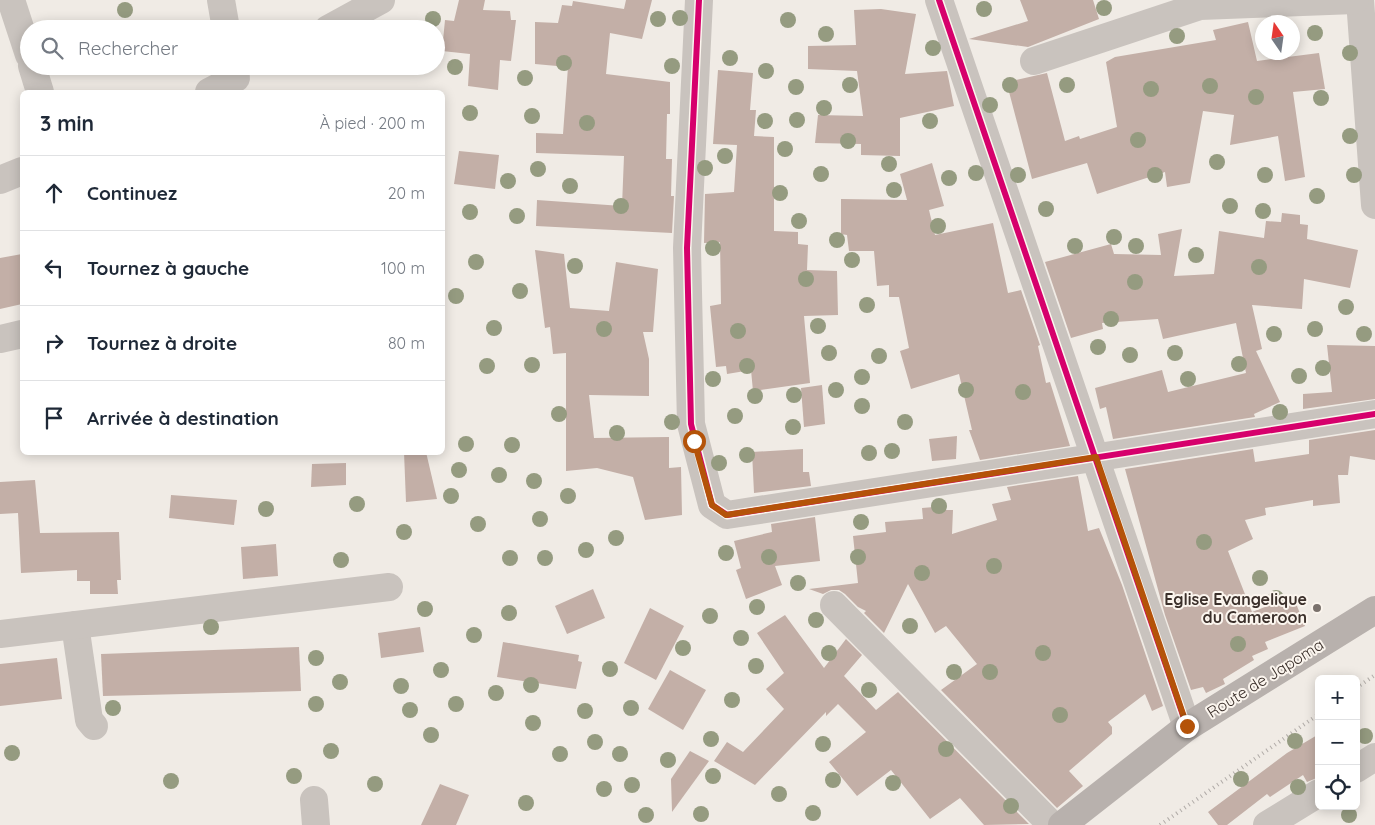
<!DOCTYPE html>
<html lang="fr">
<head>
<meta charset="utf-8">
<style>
	:root { --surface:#fff; --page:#f6f6f7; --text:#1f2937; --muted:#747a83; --line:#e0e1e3 }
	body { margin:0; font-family:Quicksand,sans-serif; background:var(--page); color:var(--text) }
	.controls { position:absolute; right:15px; bottom:15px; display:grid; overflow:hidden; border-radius:8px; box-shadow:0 2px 12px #0003 }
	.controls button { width:45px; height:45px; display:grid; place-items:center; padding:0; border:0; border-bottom:1px solid var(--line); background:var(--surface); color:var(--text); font:25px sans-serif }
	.compass { position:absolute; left:1255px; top:15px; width:45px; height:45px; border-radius:50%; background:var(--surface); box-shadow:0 2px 12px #0003; rotate:347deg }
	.stop { position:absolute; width:15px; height:15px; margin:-11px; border:4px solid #b45309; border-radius:50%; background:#fff }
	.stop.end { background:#b45309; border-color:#fff; box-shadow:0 1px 5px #0008 }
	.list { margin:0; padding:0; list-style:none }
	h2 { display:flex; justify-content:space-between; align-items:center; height:65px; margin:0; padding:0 20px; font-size:21px }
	h2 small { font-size:16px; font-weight:400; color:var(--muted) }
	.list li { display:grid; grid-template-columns:32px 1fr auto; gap:15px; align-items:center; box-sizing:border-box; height:75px; padding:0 20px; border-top:1px solid var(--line) }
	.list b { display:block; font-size:19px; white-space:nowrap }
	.list em { font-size:16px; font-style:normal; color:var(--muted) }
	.icon { flex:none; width:28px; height:28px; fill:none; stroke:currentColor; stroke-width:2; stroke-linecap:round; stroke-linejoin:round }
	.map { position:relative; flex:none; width:1375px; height:825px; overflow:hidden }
	.search { position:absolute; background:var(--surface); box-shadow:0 2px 12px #0003; left:20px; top:20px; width:425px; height:55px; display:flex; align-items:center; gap:12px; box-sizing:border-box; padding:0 18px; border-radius:28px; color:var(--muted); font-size:19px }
	.panel { position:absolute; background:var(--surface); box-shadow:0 2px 12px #0003; left:20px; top:90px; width:425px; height:365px; border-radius:8px }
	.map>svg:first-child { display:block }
</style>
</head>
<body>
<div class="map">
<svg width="1375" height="825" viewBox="0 0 1375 825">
	<rect width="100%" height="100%" fill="#f0ebe5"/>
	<g fill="#c3afa7">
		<path d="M 459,0 L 485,0 L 483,10 L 510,11 L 511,20 L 516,20 L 511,61 L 500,60 L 498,90 L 468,86 L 470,54 L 442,51 L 445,20 L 454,21 Z"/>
		<path d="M 626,0 L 652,0 L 642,39 L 610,33 L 606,74 L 670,82 L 670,114 L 667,114 L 666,159 L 672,159 L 671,196 L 674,196 L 672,233 L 536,226 L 537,200 L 622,206 L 624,156 L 536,153 L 536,133 L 563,134 L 568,67 L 535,64 L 535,22 L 558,23 L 562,5 L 572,6 L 573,1 L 624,9 Z"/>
		<path d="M 1020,0 L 1093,0 L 1099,19 L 1028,47 L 969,39 L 1028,21 Z"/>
		<path d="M 881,9 L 916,14 L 905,74 L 947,71 L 954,106 L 900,118 L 900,156 L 861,155 L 861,144 L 815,143 L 818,115 L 863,116 L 857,71 L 808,69 L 808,46 L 856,45 L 854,10 Z"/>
		<path d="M 1248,22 L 1257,61 L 1319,53 L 1325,89 L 1293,92 L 1305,177 L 1285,181 L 1278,136 L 1230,145 L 1234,115 L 1203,111 L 1190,183 L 1167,187 L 1165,172 L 1097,194 L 1087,163 L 1032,179 L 1008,88 L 1014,86 L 1012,81 L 1047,73 L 1065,141 L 1079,136 L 1080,139 L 1117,127 L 1106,62 L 1115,57 L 1216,40 L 1213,30 Z"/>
		<path d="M 718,70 L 753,73 L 750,110 L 756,110 L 754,136 L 774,137 L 774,231 L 798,232 L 798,244 L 808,245 L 807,270 L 837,271 L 838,315 L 804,316 L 810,383 L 753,391 L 751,370 L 727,374 L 726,366 L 716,367 L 710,306 L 721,304 L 720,242 L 704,243 L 705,194 L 734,192 L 737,145 L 713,144 Z"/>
		<path d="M 459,151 L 499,155 L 495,189 L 454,184 Z"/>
		<path d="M 932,163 L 944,206 L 929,210 L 935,235 L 993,223 L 1008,293 L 1021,290 L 1040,345 L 1038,346 L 1046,383 L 1050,382 L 1070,446 L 980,460 L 969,430 L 972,430 L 959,374 L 911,389 L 900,351 L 909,348 L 899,297 L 889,297 L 889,285 L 877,286 L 874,251 L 849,251 L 847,235 L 841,234 L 841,199 L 907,200 L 900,174 Z"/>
		<path d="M 1282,213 L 1300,215 L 1300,224 L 1308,225 L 1307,239 L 1358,250 L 1350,288 L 1304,279 L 1302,309 L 1252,305 L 1262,349 L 1256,351 L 1280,402 L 1254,414 L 1255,417 L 1113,439 L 1106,407 L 1100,409 L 1095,388 L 1162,370 L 1168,392 L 1246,373 L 1236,323 L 1163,339 L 1158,319 L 1102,323 L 1103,329 L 1071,338 L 1045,262 L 1111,244 L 1114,254 L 1161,255 L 1158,234 L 1182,229 L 1174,276 L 1214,274 L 1219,231 L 1264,238 L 1266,221 L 1281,222 Z"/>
		<path d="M 535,250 L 564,254 L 570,308 L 609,311 L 616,262 L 658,269 L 653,332 L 643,332 L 649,359 L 649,396 L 589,395 L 594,438 L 669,437 L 669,468 L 681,467 L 682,515 L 645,520 L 633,477 L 597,468 L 566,471 L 566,353 L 553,354 L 550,327 L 545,328 Z"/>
		<path d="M 22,254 L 22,304 L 0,309 L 0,258 Z"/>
		<path d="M 1327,345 L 1375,346 L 1375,399 L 1303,409 L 1303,394 L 1332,392 Z"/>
		<path d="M 822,385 L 825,424 L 804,427 L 801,388 Z"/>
		<path d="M 1375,430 L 1375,460 L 1350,456 L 1348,475 L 1338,475 L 1340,503 L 1313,506 L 1313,500 L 1265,508 L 1266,515 L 1245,520 L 1253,539 L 1228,551 L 1252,612 L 1293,596 L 1305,626 L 1265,642 L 1268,649 L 1252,656 L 1254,660 L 1223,679 L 1225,684 L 1206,693 L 1203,687 L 1191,690 L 1165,615 L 1125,469 L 1253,449 L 1255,462 L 1309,454 L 1309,440 Z"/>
		<path d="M 957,436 L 956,459 L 932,461 L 929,439 Z"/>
		<path d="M 803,449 L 803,472 L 809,472 L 811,486 L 754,493 L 752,452 Z"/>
		<path d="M 404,452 L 426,452 L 437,499 L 406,502 Z"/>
		<path d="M 346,463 L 346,485 L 311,487 L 312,464 Z"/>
		<path d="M 1078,476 L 1088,531 L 1099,528 L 1122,585 L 1163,706 L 1152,711 L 1145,694 L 1108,722 L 1112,727 L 1112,734 L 1069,771 L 1083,786 L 1057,808 L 941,690 L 977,664 L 946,626 L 935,633 L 908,584 L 884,633 L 864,613 L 866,611 L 858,607 L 845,594 L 839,590 L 831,590 L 823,594 L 809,589 L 858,583 L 853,536 L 886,532 L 885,522 L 923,519 L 922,508 L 946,506 L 946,510 L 953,510 L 952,534 L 997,520 L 992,504 L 1011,500 L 1007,487 Z"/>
		<path d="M 35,480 L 40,533 L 119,532 L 121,580 L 117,580 L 118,594 L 90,594 L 90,581 L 77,581 L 77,570 L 21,573 L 18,513 L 0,514 L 0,482 Z"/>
		<path d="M 171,495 L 237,500 L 234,525 L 169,518 Z"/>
		<path d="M 815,517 L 820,561 L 775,566 L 782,585 L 746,599 L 736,570 L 741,568 L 734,541 L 772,532 L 771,524 Z"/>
		<path d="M 276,544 L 278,576 L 243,579 L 241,547 Z"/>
		<path d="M 593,589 L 605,618 L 567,634 L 555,606 Z"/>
		<path d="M 650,608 L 684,626 L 656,680 L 624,663 Z"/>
		<path d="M 785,615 L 824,668 L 846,639 L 862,655 L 844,676 L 876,710 L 898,692 L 1029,824 L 984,825 L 960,798 L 930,819 L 891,770 L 857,796 L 829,762 L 866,732 L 838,704 L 826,716 L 826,712 L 755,785 L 714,761 L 727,742 L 743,752 L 784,709 L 766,689 L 784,673 L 757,633 Z"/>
		<path d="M 420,627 L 424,652 L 381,658 L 378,633 Z"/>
		<path d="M 503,642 L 579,655 L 578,661 L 582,662 L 576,689 L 497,677 Z"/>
		<path d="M 299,647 L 301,691 L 103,696 L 101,654 Z"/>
		<path d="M 57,658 L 62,699 L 0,706 L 0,664 Z"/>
		<path d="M 670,670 L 706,690 L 683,730 L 648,709 Z"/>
		<path d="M 1319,734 L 1319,777 L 1307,782 L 1303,775 L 1270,797 L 1267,794 L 1227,825 L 1218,825 L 1208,812 L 1287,753 Z"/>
		<path d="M 690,751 L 709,761 L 672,812 L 671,779 Z"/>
		<path d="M 440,784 L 469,795 L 456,825 L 421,825 Z"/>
	</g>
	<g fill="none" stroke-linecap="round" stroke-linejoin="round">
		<g stroke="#c9c3be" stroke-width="28">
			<path d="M 11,0 L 29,55"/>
			<path d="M 221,0 L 226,29"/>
			<path d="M 699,0 L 687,248 L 691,424 L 712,505 L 727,515 L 1375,414"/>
			<path d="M 939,0 L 1187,727"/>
			<path d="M 1360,0 L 1375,205"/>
			<path d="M 328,29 L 381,0"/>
			<path d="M 1034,61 L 1200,6 L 1355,0"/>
			<path d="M 32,66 L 40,92"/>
			<path d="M 209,92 L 236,78 L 234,66"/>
			<path d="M 0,180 L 22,171"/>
			<path d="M 0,339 L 22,334"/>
			<path d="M 834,605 L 1052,825"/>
			<path d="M 75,625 L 89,720 L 94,726"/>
			<path d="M 0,634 L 389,587"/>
			<path d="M 1356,769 L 1375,757"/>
			<path d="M 314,800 L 316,825"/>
			<path d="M 1267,825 L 1319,793"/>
		</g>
		<path stroke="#b8b1ad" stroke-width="28" d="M 1062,825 L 1187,727 L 1375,610"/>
		<g stroke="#b1aca8" stroke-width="4" stroke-dasharray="1 4" stroke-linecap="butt">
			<path d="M 1356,688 L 1375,675"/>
			<path d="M 1160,825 L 1319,714"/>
		</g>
		<defs>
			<g id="cycleway">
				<path d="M 699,0 L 687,248 L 691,424 L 712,505 L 727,515 L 1375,414"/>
				<path d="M 939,0 L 1187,727"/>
			</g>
		</defs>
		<use href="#cycleway" stroke="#fbf5ee" stroke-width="9"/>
		<use href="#cycleway" stroke="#d6006c" stroke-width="6"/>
	</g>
	<g fill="#959b80">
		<circle cx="1104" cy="8" r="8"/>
		<circle cx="984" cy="9" r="8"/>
		<circle cx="125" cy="10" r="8"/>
		<circle cx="680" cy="18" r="8"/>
		<circle cx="433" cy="19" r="8"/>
		<circle cx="658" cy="19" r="8"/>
		<circle cx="788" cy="20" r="8"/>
		<circle cx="1315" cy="33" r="8"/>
		<circle cx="826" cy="34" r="8"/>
		<circle cx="1177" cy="36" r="8"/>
		<circle cx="933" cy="48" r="8"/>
		<circle cx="1350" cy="53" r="8"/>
		<circle cx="730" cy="58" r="8"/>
		<circle cx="564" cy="63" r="8"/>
		<circle cx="672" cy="66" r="8"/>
		<circle cx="455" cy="67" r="8"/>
		<circle cx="766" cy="71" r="8"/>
		<circle cx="525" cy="78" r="8"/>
		<circle cx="850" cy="85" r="8"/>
		<circle cx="1010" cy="85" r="8"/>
		<circle cx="1067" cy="85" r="8"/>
		<circle cx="1210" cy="86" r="8"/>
		<circle cx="796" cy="87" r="8"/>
		<circle cx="1151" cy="89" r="8"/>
		<circle cx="1256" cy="97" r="8"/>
		<circle cx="1321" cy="98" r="8"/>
		<circle cx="990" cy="105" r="8"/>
		<circle cx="824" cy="108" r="8"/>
		<circle cx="470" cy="113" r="8"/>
		<circle cx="532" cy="116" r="8"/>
		<circle cx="797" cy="120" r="8"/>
		<circle cx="765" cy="121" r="8"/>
		<circle cx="930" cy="121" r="8"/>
		<circle cx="587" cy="123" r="8"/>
		<circle cx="1350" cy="136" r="8"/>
		<circle cx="1138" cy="140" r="8"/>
		<circle cx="848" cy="141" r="8"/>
		<circle cx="785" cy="149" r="8"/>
		<circle cx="725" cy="156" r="8"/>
		<circle cx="1217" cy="162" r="8"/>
		<circle cx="889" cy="164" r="8"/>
		<circle cx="705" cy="168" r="8"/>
		<circle cx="538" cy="169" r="8"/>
		<circle cx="976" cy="173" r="8"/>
		<circle cx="821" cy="174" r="8"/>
		<circle cx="1018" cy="175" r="8"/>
		<circle cx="1155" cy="175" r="8"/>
		<circle cx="1265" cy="175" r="8"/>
		<circle cx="1354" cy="175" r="8"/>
		<circle cx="949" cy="178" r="8"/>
		<circle cx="508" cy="181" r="8"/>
		<circle cx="570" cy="186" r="8"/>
		<circle cx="894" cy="190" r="8"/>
		<circle cx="780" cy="193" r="8"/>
		<circle cx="1317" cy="196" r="8"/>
		<circle cx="621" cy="206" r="8"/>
		<circle cx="1230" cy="206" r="8"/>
		<circle cx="1046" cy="209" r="8"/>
		<circle cx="1263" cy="211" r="8"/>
		<circle cx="470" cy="212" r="8"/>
		<circle cx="517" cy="216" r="8"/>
		<circle cx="799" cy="221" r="8"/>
		<circle cx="938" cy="226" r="8"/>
		<circle cx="1114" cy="237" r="8"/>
		<circle cx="837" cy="240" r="8"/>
		<circle cx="1075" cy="246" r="8"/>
		<circle cx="1136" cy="246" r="8"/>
		<circle cx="713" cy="248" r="8"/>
		<circle cx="1196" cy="255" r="8"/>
		<circle cx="852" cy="260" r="8"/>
		<circle cx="476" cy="262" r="8"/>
		<circle cx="575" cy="266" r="8"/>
		<circle cx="1259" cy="267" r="8"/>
		<circle cx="806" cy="279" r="8"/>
		<circle cx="1135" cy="282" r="8"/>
		<circle cx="520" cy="291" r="8"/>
		<circle cx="456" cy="296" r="8"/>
		<circle cx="867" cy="305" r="8"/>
		<circle cx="1346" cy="307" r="8"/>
		<circle cx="1111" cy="319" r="8"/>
		<circle cx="818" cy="326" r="8"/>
		<circle cx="494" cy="328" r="8"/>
		<circle cx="604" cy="329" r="8"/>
		<circle cx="1315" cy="329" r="8"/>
		<circle cx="738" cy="331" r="8"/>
		<circle cx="1274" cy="334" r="8"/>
		<circle cx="1364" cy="334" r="8"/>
		<circle cx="1098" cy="347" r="8"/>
		<circle cx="829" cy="353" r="8"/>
		<circle cx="1175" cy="353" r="8"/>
		<circle cx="1130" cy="355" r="8"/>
		<circle cx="879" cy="356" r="8"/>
		<circle cx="1239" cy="364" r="8"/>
		<circle cx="532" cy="365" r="8"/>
		<circle cx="487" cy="366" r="8"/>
		<circle cx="747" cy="366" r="8"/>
		<circle cx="1323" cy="368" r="8"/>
		<circle cx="1299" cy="376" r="8"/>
		<circle cx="862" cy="377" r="8"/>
		<circle cx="713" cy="379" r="8"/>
		<circle cx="1188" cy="379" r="8"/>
		<circle cx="836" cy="390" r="8"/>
		<circle cx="966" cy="390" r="8"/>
		<circle cx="1023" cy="392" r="8"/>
		<circle cx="794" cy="395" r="8"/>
		<circle cx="755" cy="396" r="8"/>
		<circle cx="862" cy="406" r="8"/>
		<circle cx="1280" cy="412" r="8"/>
		<circle cx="559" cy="414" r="8"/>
		<circle cx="735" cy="416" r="8"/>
		<circle cx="672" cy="422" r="8"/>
		<circle cx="905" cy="422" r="8"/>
		<circle cx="793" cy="427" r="8"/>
		<circle cx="617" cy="433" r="8"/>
		<circle cx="466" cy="444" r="8"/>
		<circle cx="512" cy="445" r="8"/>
		<circle cx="892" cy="451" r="8"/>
		<circle cx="869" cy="453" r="8"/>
		<circle cx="747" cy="455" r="8"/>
		<circle cx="719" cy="463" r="8"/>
		<circle cx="459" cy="470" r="8"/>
		<circle cx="499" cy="475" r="8"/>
		<circle cx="534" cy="481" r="8"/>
		<circle cx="451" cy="496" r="8"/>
		<circle cx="568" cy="496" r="8"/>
		<circle cx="357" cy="504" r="8"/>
		<circle cx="939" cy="506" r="8"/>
		<circle cx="266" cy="509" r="8"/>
		<circle cx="540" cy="519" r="8"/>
		<circle cx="861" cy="522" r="8"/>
		<circle cx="478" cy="524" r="8"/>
		<circle cx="404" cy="532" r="8"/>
		<circle cx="616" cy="538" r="8"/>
		<circle cx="1204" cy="542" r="8"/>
		<circle cx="586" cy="550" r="8"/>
		<circle cx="726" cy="553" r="8"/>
		<circle cx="769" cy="557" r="8"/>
		<circle cx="858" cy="557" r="8"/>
		<circle cx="510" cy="558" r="8"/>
		<circle cx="545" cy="558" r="8"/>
		<circle cx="341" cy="560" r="8"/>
		<circle cx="994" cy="566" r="8"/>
		<circle cx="922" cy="573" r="8"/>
		<circle cx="1260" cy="578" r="8"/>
		<circle cx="798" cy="583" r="8"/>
		<circle cx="1276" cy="598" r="8"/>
		<circle cx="757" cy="607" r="8"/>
		<circle cx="425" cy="609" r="8"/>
		<circle cx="509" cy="613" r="8"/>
		<circle cx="710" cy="616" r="8"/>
		<circle cx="816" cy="620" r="8"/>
		<circle cx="910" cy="626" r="8"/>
		<circle cx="211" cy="627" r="8"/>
		<circle cx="474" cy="635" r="8"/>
		<circle cx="741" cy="638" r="8"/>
		<circle cx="1238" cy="644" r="8"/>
		<circle cx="683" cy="648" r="8"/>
		<circle cx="829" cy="653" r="8"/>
		<circle cx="1043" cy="653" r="8"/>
		<circle cx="316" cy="658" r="8"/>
		<circle cx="756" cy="666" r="8"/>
		<circle cx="610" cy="669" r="8"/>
		<circle cx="441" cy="670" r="8"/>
		<circle cx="954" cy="672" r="8"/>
		<circle cx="990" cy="672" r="8"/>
		<circle cx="340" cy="682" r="8"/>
		<circle cx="531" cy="685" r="8"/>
		<circle cx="401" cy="686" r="8"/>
		<circle cx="869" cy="690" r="8"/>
		<circle cx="496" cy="693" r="8"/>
		<circle cx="732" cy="700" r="8"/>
		<circle cx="316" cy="704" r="8"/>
		<circle cx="456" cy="704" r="8"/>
		<circle cx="113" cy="708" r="8"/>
		<circle cx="631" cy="708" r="8"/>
		<circle cx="410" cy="710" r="8"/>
		<circle cx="585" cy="711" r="8"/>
		<circle cx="1060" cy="715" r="8"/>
		<circle cx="533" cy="723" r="8"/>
		<circle cx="431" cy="735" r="8"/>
		<circle cx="1365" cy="736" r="8"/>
		<circle cx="711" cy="739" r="8"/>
		<circle cx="1295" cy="741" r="8"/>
		<circle cx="595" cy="742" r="8"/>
		<circle cx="823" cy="744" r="8"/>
		<circle cx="946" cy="749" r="8"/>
		<circle cx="331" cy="751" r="8"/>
		<circle cx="12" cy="753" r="8"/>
		<circle cx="560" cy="754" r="8"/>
		<circle cx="620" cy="754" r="8"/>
		<circle cx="668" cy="760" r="8"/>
		<circle cx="294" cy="776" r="8"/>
		<circle cx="713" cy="776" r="8"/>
		<circle cx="1241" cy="779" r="8"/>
		<circle cx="833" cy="780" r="8"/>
		<circle cx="171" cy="781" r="8"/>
		<circle cx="893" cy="783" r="8"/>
		<circle cx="375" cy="784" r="8"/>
		<circle cx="632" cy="785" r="8"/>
		<circle cx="1298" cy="787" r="8"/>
		<circle cx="604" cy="789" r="8"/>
		<circle cx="779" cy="794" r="8"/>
		<circle cx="526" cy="803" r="8"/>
		<circle cx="1011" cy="806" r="8"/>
		<circle cx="813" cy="813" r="8"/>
		<circle cx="701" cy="814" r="8"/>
		<circle cx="646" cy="815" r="8"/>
		<circle cx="1349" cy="815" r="8"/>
	</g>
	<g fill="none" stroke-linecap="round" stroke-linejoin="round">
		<path stroke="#b45309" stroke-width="6" d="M 694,441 L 712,505 L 726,515 L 1096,457 L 1187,726"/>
	</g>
	<circle fill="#7a716c" stroke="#fbf5ee" stroke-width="2" cx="1317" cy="608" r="5"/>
	<g text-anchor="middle" stroke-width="4" stroke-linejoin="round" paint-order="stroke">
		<g font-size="16" font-weight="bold" fill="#3b302b" stroke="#fbf5ee" text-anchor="end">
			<text x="1307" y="605">Eglise Evangelique<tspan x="1307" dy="18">du Cameroon</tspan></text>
		</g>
		<g font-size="16" fill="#3b302b" stroke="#fbf5ee">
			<text transform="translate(1265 678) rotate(-32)" y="6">Route de Japoma</text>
		</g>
	</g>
</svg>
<div class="controls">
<button>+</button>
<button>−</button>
<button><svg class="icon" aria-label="locate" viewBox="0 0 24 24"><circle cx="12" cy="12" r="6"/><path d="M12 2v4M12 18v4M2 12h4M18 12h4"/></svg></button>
</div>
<svg class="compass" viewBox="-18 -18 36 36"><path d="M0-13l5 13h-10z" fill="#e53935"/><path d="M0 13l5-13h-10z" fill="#747a83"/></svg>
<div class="stop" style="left:694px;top:441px"></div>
<div class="stop end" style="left:1187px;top:726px"></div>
<div class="search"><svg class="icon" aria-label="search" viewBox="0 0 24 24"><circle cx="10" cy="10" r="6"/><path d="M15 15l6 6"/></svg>Rechercher</div>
<section class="panel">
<h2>3 min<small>À pied · 200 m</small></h2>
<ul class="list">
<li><svg class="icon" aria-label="ahead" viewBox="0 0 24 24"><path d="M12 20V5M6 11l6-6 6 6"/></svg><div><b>Continuez</b></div><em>20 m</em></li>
<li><svg class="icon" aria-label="left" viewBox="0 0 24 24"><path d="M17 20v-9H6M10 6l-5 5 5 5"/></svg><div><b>Tournez à gauche</b></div><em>100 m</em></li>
<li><svg class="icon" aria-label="right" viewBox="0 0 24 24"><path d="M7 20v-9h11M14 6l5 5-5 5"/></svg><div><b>Tournez à droite</b></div><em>80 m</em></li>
<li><svg class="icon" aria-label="arrive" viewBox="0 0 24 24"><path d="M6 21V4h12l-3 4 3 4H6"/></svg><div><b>Arrivée à destination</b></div></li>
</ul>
</section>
</div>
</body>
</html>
